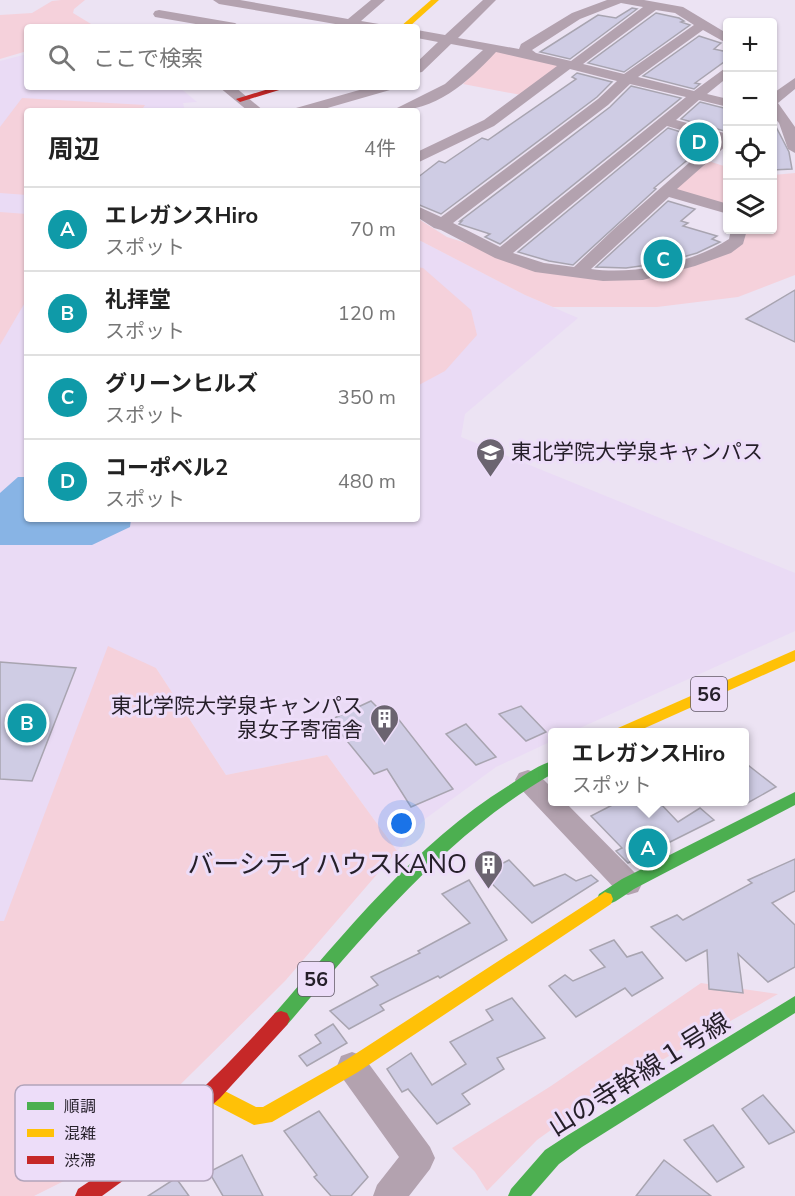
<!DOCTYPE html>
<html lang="ja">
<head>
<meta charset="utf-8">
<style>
	:root { --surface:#fff; --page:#f2f2f2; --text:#222; --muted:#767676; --line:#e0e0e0; --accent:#6b6470 }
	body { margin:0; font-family:"Nunito Sans","Noto Sans JP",sans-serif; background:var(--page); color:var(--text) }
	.controls { position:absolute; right:18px; top:18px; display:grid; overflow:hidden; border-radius:6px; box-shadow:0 2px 4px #0004 }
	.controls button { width:54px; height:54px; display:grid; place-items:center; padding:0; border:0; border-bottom:2px solid var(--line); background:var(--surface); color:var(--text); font:30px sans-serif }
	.you { position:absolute; left:402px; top:824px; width:21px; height:21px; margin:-15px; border:4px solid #fff; border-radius:50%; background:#1a73e8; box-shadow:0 0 0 9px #1a73e833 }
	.badge { display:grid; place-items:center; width:39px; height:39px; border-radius:50%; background:var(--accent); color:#fff; font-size:20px; font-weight:700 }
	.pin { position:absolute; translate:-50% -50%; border:3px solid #fff; box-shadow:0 2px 6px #0006 }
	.popup { position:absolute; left:548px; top:728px; width:201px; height:78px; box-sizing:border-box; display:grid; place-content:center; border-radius:6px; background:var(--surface); filter:drop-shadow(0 2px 4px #0005); font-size:20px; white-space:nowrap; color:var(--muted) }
	.popup b { font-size:22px; color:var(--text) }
	.popup::after { content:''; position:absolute; left:50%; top:100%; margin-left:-12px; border:12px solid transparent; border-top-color:var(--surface) }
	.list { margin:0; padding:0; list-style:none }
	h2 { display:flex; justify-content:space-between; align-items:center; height:78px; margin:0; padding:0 24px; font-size:26px }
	h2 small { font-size:20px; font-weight:400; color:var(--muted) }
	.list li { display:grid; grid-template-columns:39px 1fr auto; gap:18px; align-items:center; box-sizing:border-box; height:84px; padding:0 24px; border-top:2px solid var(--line) }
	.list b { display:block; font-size:22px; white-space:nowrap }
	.list p { margin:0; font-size:20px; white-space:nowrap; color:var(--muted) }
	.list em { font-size:20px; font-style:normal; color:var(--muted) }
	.icon { flex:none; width:33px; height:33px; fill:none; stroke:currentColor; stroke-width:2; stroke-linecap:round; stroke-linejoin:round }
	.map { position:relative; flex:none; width:795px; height:1196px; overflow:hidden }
	.search { position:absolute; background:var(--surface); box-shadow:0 2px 4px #0004; left:24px; top:24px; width:396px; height:66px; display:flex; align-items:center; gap:15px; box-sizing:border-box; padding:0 21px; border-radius:6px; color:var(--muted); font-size:22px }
	.panel { position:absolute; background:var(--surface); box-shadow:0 2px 4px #0004; left:24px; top:108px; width:396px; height:414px; border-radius:6px }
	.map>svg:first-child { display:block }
</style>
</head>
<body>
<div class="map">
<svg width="795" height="1196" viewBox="0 0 795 1196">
	<rect width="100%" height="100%" fill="#ece3f3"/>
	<path fill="#eadbf5" d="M 27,54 L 27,87 L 179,87 L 197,102 L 183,103 L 185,111 L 27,111 L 27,519 L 417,519 L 417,239 L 525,295 L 578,318 L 465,414 L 461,437 L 795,573 L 795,631 L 571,732 L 552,732 L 552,741 L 496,767 L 425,819 L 397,851 L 327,755 L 226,775 L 156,668 L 4,921 L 0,921 L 0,61 Z"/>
	<g fill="#f5d1db">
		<path d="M 61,0 L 85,0 L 74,9 L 73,13 L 96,27 L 27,27 L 27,51 L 0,59 L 0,15 L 32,13 L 52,1 Z"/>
		<path d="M 501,51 L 555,64 L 559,67 L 521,95 L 463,84 L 494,52 Z"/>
		<path d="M 22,98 L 145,105 L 141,111 L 27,111 L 27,195 L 0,193 L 0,127 Z"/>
		<path d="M 702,159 L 727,167 L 727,209 L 666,191 Z"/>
		<path d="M 795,173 L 795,275 L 738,297 L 657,307 L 553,307 L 525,295 L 417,239 L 417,218 L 447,237 L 501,254 L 603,276 L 689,262 L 737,241 L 739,230 L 772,230 L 773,175 Z"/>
		<path d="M 0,212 L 27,214 L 27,299 L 0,345 Z"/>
		<path d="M 417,267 L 423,268 L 471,310 L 477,335 L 445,371 L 417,386 Z"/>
		<path d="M 108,646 L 156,668 L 226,775 L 327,755 L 397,851 L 285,981 L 102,1162 L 34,1196 L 0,1196 L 0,921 L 4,921 Z"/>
		<path d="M 701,983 L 778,994 L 597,1097 L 537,1140 L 487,1191 L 475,1172 L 452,1148 L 551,1086 Z"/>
	</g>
	<path fill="#88b4e5" d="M 18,477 L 27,477 L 27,519 L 131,519 L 130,527 L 92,545 L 0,545 L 0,493 Z"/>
	<g fill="#cfcce4" stroke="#a8a4b0" stroke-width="1.5">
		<path d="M 632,8 L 637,9 L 570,59 L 540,52 L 598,15 L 616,18 Z"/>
		<path d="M 656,13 L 679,18 L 684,21 L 681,22 L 690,25 L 624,72 L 588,63 Z"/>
		<path d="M 699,36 L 721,43 L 714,49 L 728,52 L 728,59 L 695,83 L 700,84 L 694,89 L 643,76 Z"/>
		<path d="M 577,73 L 612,82 L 597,97 L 441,214 L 417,204 L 417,178 L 439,161 L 445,163 L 482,138 L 488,140 L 576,79 L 572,77 Z"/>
		<path d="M 631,86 L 681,98 L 500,244 L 485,237 L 490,234 L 459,224 L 462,221 L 460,221 L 610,107 Z"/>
		<path d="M 700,102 L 728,109 L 728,132 L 681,119 Z"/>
		<path d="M 772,119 L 789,152 L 792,169 L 772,170 Z"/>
		<path d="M 668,128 L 710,141 L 654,188 L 656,189 L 573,265 L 549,261 L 518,252 Z"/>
		<path d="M 668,201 L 695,209 L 681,221 L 688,223 L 683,226 L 717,236 L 712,239 L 720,242 L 697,253 L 662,263 L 626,268 L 596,267 Z"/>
		<path d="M 795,290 L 795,342 L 746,319 Z"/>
		<path d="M 0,662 L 76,668 L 32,781 L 0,779 Z"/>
		<path d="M 371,701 L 379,709 L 389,707 L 453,789 L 411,807 L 387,769 L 374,774 L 330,720 Z"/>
		<path d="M 521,706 L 546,732 L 526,741 L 499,714 Z"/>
		<path d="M 466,724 L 496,757 L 476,765 L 446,734 Z"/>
		<path d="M 744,762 L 776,787 L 744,805 Z"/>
		<path d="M 620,801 L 658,801 L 678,822 L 700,808 L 714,820 L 628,863 L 616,851 L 622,848 L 591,816 Z"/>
		<path d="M 795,859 L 795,891 L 772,903 L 795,925 L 795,967 L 768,982 L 738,954 L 743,993 L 709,989 L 707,950 L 686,961 L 651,927 L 677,915 L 683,920 L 752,883 L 748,880 Z"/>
		<path d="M 509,860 L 534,886 L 565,874 L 576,881 L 591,875 L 598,881 L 532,923 L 482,874 Z"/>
		<path d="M 469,880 L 507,940 L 440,978 L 438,976 L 380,1005 L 384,1010 L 349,1029 L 330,1011 L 378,985 L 371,977 L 420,953 L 418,951 L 470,923 L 442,894 Z"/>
		<path d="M 614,940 L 627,957 L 642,952 L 663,978 L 632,996 L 625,988 L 576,1017 L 549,986 L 565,975 L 573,981 L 605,967 L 590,950 Z"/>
		<path d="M 512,998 L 545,1038 L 497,1058 L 504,1069 L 462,1094 L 470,1104 L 437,1124 L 408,1089 L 402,1092 L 387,1069 L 411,1053 L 432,1085 L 466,1064 L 450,1042 L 493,1020 L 486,1010 Z"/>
		<path d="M 333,1024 L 347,1043 L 307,1066 L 299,1056 L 321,1043 L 315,1035 Z"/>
		<path d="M 763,1095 L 795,1132 L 769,1144 L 742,1109 Z"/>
		<path d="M 319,1111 L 368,1177 L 351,1196 L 331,1196 L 314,1177 L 317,1175 L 284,1131 Z"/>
		<path d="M 713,1125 L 744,1167 L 717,1182 L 684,1140 Z"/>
		<path d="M 242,1155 L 263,1196 L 223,1196 L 209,1172 Z"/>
		<path d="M 664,1160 L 711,1196 L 636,1196 Z"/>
		<path d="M 176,1178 L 189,1196 L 148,1196 Z"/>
	</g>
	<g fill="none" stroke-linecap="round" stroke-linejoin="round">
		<g fill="#b3a2af" fill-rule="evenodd">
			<path d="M 213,0 L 240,0 L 348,19 L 371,0 L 385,0 L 361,21 L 379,24 L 380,27 L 340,27 L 341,25 L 219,4 Z"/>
			<path d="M 483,0 L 496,0 L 458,38 L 519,49 L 521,44 L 572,13 L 607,0 L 644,0 L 683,7 L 728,34 L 728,44 L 703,30 L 638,77 L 694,91 L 728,66 L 728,77 L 707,94 L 728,99 L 728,107 L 699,100 L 676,120 L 728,134 L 728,144 L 677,189 L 728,204 L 728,214 L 669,197 L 591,269 C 634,275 693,263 729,239 L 731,230 L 747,230 L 743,244 L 731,253 L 695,266 L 643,280 L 603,281 L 535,272 L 495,258 L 441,230 L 434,228 L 417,217 L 417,206 L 441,217 L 598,99 L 617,81 L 570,69 L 494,126 L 417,163 L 417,152 L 484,120 L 557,66 L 496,52 C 466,84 436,111 391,111 L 445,84 L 483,50 L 451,44 L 422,72 L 417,73 L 417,62 L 438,42 L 417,38 L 417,30 L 445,35 ZM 621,3 L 643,7 L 571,61 L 536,53 L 532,50 L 580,19 ZM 656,10 L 675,13 L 694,25 L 624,74 L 583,64 ZM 630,84 L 686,97 L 500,247 L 453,223 L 608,105 ZM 667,126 L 715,140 L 614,229 L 574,267 L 544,263 L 513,253 Z"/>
			<path d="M 159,10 L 235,23 L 241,27 L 213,27 L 155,17 L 153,14 L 155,11 Z"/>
			<path d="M 795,78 L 795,89 L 778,103 L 795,127 L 795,153 L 788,149 L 779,123 L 772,115 L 772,94 Z"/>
			<path d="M 219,87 L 235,87 L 264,111 L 248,111 Z"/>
			<path d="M 370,87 L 392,87 L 390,90 L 317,111 L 294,111 L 296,108 Z"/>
			<path d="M 528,770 L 537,773 L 552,788 L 552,802 L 565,802 L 638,876 L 642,884 L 638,892 L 628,895 L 618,892 L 519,787 L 515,780 L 519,773 Z"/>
			<path d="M 352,1052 L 363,1056 L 430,1147 L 435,1158 L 430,1169 L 409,1196 L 373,1196 L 377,1185 L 399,1157 L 341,1076 L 337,1066 L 341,1056 Z"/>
		</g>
		<g fill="#4caf50" fill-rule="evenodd">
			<path d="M 552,761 L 552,774 C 444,837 368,931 287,1025 L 281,1027 L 275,1025 L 272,1019 L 275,1013 C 345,933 416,843 508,786 C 522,777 536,766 552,761 Z"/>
			<path d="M 795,792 L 795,805 L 634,889 C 624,895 611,908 599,904 L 597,899 L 599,894 L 622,879 Z"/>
			<path d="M 795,996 L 795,1013 L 582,1147 L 559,1164 L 531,1196 L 508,1196 L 511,1189 L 545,1150 L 568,1135 Z"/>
		</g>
		<g fill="#ffc107" fill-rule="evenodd">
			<path d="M 431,0 L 439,0 L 409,27 L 400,27 Z"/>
			<path d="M 795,650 L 795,661 L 636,732 L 616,732 L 618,728 Z"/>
			<path d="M 605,892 L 611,894 L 613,899 L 611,904 L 358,1072 L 272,1122 L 254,1125 L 206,1100 L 204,1094 L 206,1088 L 213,1085 L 256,1107 L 263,1107 L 346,1060 Z"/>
		</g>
		<g fill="#c62828" fill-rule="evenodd">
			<path d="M 275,87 L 289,87 L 240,102 L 236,99 Z"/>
			<path d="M 281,1011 L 287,1013 L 290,1019 L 287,1025 L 220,1098 L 146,1164 L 102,1196 L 75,1196 L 78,1189 C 153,1140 215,1079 275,1013 Z"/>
		</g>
	</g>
	<defs>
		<symbol id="university-pin" viewBox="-11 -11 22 30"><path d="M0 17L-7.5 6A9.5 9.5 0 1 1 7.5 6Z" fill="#6b6470" stroke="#edddf9"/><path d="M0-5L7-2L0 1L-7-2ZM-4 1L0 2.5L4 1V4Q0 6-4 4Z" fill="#fff"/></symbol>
		<symbol id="building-pin" viewBox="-11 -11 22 30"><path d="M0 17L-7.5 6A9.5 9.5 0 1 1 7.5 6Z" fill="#6b6470" stroke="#edddf9"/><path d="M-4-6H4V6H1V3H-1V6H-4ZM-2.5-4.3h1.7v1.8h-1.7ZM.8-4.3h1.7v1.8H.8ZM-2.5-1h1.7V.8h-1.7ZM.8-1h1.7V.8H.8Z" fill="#fff"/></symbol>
	</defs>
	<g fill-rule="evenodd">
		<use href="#university-pin" x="474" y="436" width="33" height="45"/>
		<use href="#building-pin" x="368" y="702" width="33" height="45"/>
		<use href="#building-pin" x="472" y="848" width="33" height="45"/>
	</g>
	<g text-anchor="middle" stroke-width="6" stroke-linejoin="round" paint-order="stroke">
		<g fill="#edddf9" stroke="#615867" stroke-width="1.5">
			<rect x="691" y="677" width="36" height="34" rx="4.5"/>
			<rect x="298" y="962" width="36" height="34" rx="4.5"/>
		</g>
		<g font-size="20" font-weight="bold" fill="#251f29">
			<text x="709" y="701">56</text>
			<text x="316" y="986">56</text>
		</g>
		<g font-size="21" fill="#251f29" stroke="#edddf9" text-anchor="start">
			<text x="511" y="459">東北学院大学泉キャンパス</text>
			<text x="363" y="713" text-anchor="end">東北学院大学泉キャンパス<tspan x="363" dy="24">泉女子寄宿舎</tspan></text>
		</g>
		<g font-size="26" fill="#251f29" stroke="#edddf9" text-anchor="end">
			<text x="467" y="873">バーシティハウスKANO</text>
		</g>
		<g font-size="26" fill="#251f29" stroke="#edddf9">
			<text transform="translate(639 1074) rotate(-32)" y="9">山の寺幹線１号線</text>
		</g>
	</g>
	<rect x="15" y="1085" width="198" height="96" rx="9" fill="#edddf9" stroke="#b1a4bb" stroke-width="1.5"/>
	<rect x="27" y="1102" width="27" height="8" fill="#4caf50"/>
	<rect x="27" y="1129" width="27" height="8" fill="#ffc107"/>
	<rect x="27" y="1156" width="27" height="8" fill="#c62828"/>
	<g font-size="16" fill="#251f29">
		<text x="64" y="1112">順調</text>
		<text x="64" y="1139">混雑</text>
		<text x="64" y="1166">渋滞</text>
	</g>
</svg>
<div class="controls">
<button>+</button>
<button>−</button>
<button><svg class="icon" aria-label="locate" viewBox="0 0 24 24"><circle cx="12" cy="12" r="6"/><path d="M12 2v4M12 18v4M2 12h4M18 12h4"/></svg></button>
<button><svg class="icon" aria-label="layers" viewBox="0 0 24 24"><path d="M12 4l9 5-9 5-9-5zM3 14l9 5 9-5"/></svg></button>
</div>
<div class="you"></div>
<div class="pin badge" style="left:648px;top:848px;background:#0f9aa8">A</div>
<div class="popup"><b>エレガンスHiro</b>スポット</div>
<div class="pin badge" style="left:27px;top:723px;background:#0f9aa8">B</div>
<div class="pin badge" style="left:663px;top:259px;background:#0f9aa8">C</div>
<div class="pin badge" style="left:699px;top:142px;background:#0f9aa8">D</div>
<div class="search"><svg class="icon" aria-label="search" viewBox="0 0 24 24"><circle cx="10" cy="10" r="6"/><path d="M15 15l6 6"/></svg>ここで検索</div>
<section class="panel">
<h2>周辺<small>4件</small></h2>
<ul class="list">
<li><span class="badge" style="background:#0f9aa8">A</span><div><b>エレガンスHiro</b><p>スポット</p></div><em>70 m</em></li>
<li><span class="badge" style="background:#0f9aa8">B</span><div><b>礼拝堂</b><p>スポット</p></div><em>120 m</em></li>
<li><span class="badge" style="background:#0f9aa8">C</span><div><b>グリーンヒルズ</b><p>スポット</p></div><em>350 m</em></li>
<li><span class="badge" style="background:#0f9aa8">D</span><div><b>コーポベル2</b><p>スポット</p></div><em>480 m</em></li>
</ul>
</section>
</div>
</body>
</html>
